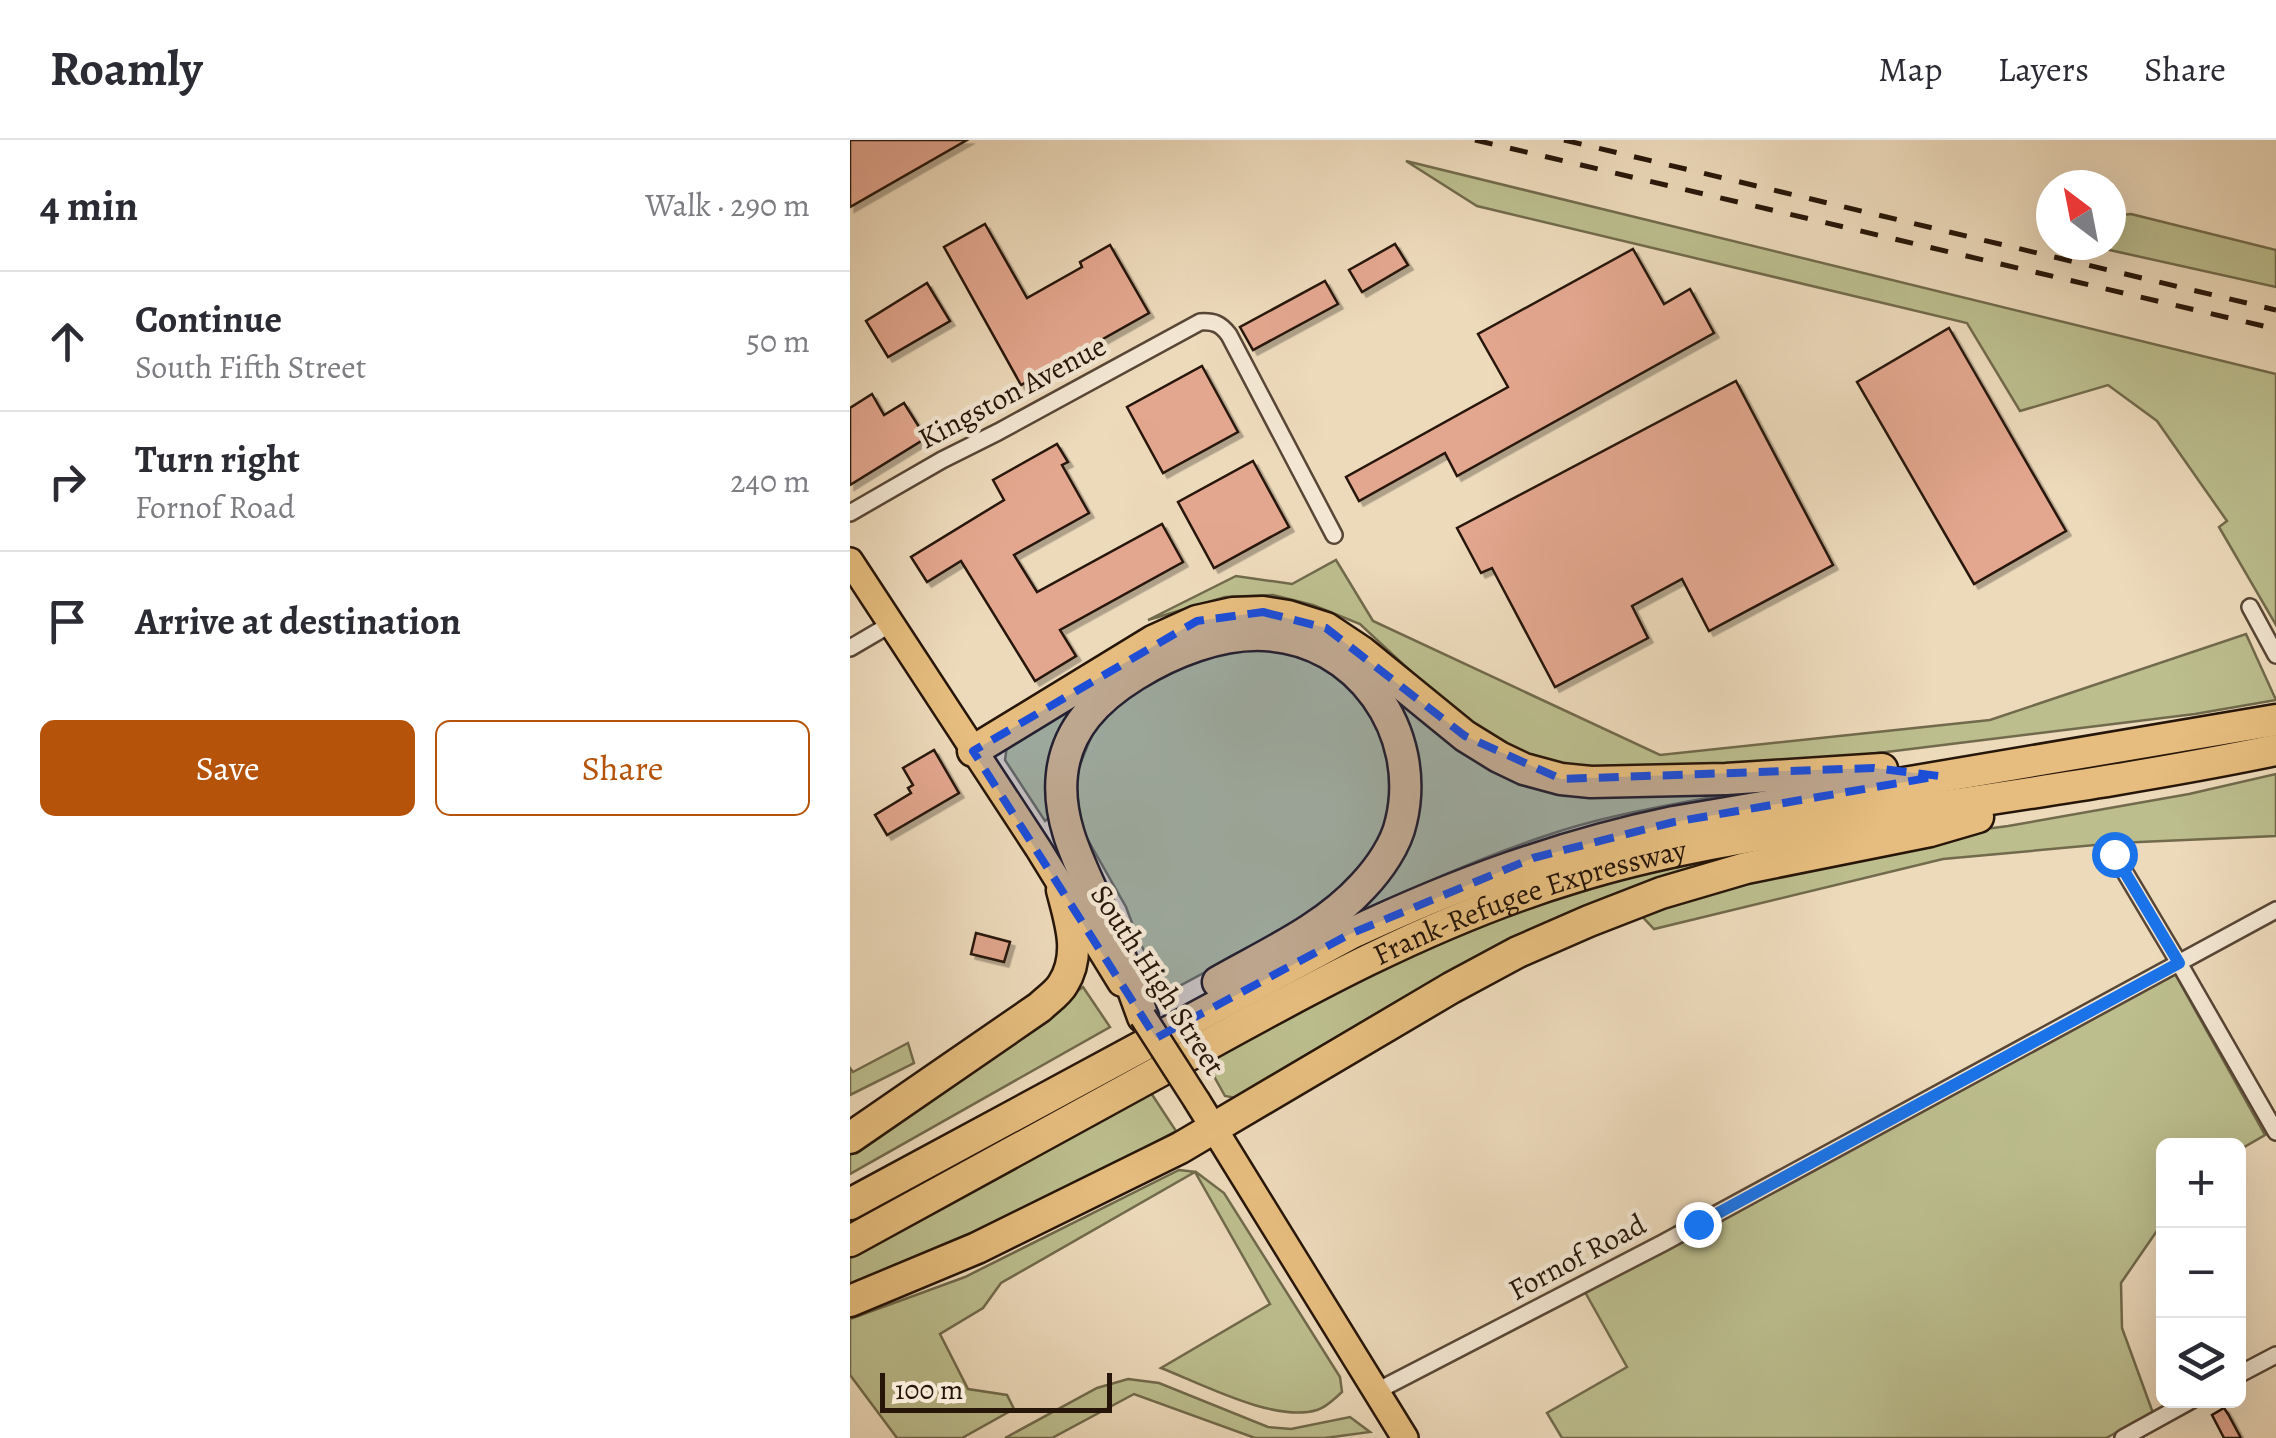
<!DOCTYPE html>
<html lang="en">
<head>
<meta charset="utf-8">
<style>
	:root { --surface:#fff; --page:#f7f7f7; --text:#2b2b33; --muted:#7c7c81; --line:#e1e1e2; --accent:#b45309 }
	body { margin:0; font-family:Alegreya,serif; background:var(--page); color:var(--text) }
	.controls { position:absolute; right:30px; bottom:30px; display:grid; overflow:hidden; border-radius:15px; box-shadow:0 10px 40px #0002 }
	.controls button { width:90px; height:90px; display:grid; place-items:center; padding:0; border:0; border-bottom:2px solid var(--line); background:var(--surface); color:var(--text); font:50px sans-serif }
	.compass { position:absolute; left:1186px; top:30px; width:90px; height:90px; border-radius:50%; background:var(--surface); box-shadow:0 10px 40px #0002; rotate:328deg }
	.scale { position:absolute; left:30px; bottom:25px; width:232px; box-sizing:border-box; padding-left:10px; border:5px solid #261509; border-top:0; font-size:28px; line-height:35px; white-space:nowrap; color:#261509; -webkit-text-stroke:8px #f3e7d3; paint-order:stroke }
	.stop { position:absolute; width:30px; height:30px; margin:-22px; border:8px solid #1a73e8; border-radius:50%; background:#fff }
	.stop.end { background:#1a73e8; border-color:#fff; box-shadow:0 2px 10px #0008 }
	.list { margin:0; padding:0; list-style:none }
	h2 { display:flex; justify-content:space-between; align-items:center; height:130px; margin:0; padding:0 40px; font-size:42px }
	h2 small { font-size:32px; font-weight:400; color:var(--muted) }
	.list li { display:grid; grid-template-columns:65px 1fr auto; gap:30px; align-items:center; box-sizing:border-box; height:140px; padding:0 40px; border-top:2px solid var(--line) }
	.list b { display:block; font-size:38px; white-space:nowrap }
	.list p { margin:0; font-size:32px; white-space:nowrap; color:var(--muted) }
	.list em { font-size:32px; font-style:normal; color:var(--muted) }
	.actions { display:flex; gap:20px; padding:30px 40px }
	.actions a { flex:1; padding:22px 0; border:2px solid var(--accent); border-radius:15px; text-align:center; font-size:35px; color:var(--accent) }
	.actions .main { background:var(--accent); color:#fff }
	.icon { flex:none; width:55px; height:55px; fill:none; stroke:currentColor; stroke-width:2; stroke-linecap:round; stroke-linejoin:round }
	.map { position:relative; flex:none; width:1426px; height:1298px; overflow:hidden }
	header { display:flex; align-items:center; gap:60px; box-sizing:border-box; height:140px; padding:0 50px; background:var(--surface); border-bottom:2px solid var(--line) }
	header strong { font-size:48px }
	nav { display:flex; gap:55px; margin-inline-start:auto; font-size:35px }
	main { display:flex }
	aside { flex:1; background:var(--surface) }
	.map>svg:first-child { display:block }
</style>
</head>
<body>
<header>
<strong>Roamly</strong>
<nav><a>Map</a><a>Layers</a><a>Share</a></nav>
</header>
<main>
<aside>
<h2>4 min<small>Walk · 290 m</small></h2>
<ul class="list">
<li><svg class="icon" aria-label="ahead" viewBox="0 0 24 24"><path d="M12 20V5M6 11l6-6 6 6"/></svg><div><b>Continue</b><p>South Fifth Street</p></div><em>50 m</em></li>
<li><svg class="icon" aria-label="right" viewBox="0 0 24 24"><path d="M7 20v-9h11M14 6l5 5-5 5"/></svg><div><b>Turn right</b><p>Fornof Road</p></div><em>240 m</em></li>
<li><svg class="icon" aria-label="arrive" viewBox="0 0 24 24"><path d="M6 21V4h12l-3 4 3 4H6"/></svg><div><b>Arrive at destination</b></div></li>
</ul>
<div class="actions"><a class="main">Save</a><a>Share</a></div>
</aside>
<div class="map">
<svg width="1426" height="1298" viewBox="0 0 1426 1298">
	<defs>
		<filter id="shadow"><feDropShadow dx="4.5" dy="4.5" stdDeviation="0" flood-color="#0004"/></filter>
	</defs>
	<rect width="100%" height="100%" fill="#eddabb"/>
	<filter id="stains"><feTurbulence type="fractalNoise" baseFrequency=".002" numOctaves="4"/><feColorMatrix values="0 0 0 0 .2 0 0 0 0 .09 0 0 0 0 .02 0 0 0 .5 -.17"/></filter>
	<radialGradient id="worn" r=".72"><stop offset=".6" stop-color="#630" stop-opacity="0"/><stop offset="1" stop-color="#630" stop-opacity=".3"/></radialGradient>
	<g fill="#bcbe8e" stroke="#716a4c" stroke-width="2.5">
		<path d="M 556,21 L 1426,234 L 1426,485 L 1369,387 L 1377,381 L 1307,281 L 1258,245 L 1170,271 L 1117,183 L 627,66 Z"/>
		<path d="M 1281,74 L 1426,110 L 1426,147 L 1237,105 L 1261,105 L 1261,76 Z"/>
		<path d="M 486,420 L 523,481 L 810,615 L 1140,580 L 1396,494 L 1426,560 L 1345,574 L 1004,616 L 752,632 L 696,622 L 625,591 L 510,484 L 463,465 L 423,455 L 375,457 L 298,480 L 386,436 L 442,444 Z"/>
		<path d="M 398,505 L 478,522 L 536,592 L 543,668 L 531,703 L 511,733 L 478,761 L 424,795 L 320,851 L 290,804 L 276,767 L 230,686 L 220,650 L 243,592 L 268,563 L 295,544 L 347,520 Z"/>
		<path d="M 530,543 L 626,618 L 894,651 C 827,664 757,674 692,697 C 620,721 550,754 481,787 L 550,707 Z"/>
		<path d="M 232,555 L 200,677 L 195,681 L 155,620 L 158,598 Z"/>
		<path d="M 1426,634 L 1426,696 L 1267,703 L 1093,719 L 804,789 L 787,771 L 896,734 L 1083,696 L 1158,686 L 1339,654 Z"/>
		<path d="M 871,718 L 873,725 L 386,958 L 375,956 L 356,922 C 489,849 626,776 774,738 C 806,730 838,725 871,718 Z"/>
		<path d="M 1325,834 L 1415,995 L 1389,1010 L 1388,1006 L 1314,1006 L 1313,1082 L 1271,1143 L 1272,1188 L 1303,1273 L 1256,1298 L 712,1298 L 697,1273 L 777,1227 L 735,1152 Z"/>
		<path d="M 233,847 L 260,887 L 0,1034 L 0,1012 Z"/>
		<path d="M 58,903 L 64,923 L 0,955 L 0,928 L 3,932 Z"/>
		<path d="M 301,953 L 326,991 L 246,1034 L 0,1152 L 0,1117 Z"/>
		<path d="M 329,1030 L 346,1032 L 374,1053 L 490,1237 L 492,1252 C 484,1259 477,1267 467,1270 C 425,1283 352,1244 311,1228 L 420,1164 L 345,1032 L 151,1143 L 133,1168 L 90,1194 L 118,1249 L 157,1255 L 164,1269 L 112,1298 L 47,1298 L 0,1235 L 0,1179 L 115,1137 Z"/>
		<path d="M 278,1239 L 309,1243 L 418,1287 L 441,1289 L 500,1277 L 520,1292 L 475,1298 L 405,1298 L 284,1254 L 202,1298 L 155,1298 L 247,1248 Z"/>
	</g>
	<g fill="#e3a78f" stroke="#261509" stroke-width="2.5" filter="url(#shadow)">
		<path d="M 0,0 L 117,0 L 0,67 Z"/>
		<path d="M 135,84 L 177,158 L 232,127 L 230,122 L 260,105 L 299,173 L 171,245 L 94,107 Z"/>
		<path d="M 545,104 L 558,125 L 512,152 L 499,130 Z"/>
		<path d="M 783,109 L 814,164 L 840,149 L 864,193 L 607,336 L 595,313 L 509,361 L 496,337 L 658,247 L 628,194 Z"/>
		<path d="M 475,141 L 488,164 L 403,210 L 390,187 Z"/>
		<path d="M 77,143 L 100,181 L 38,217 L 16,181 Z"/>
		<path d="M 1099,188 L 1216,391 L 1124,444 L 1007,242 Z"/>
		<path d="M 352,226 L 388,292 L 313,333 L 277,267 Z"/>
		<path d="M 886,241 L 983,425 L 859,491 L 832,439 L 782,466 L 798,498 L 705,547 L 642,428 L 631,433 L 607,388 Z"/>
		<path d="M 22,254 L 34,275 L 54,263 L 76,298 L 0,345 L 0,268 Z"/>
		<path d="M 207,304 L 218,322 L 212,325 L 239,373 L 164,415 L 187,452 L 312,384 L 333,422 L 210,490 L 226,516 L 185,541 L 111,421 L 77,442 L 61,417 L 154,360 L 143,340 Z"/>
		<path d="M 403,321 L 439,387 L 364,428 L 328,362 Z"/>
		<path d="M 84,610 L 109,653 L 37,695 L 25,675 L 61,653 L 58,648 L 63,645 L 53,628 Z"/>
		<path d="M 126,793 L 160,802 L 154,822 L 121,814 Z"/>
		<path d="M 1374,1268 L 1378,1274 L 1391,1298 L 1374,1298 L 1362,1275 Z"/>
	</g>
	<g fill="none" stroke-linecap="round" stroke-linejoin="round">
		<defs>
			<g id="street">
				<path d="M 0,373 L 92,320 L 148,292 L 350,182 C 364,181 371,184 379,195 L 484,395"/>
				<path d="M 1400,467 L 1426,515"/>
				<path d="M 0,508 L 41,484"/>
				<path d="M 1264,714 L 1329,823 L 1426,992"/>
				<path d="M 1388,1235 L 1426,1215"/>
				<path d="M 527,1251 L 813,1103 L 1426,770"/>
				<path d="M 1273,1298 L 1342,1260"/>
			</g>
			<g id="primary">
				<path d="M 0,421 L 188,708 L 271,843"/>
				<path d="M 347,961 L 555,1298"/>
			</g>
			<g id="highway">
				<path d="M 123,611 L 303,501 L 347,481 L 383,473 L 413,472 L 438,476 L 476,488 L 512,512 L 615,596 L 649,617 L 674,629 L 711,639 L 741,642 L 876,639 L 1032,629"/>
				<path d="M 293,877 C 281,843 268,810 254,778 C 235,732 206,686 212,634 C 217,588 248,558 285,535 C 322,512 370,493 414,495 C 508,499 573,592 551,682 C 546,705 529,729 513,746 C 474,789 417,814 368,842"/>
				<path d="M 0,998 L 190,867 C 197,860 208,853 213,844 C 232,814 220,781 212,750"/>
				<path d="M 0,1064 L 500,794 C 606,744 709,706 824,682 L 1426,580"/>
				<path id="s1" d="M 0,1101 C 108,1042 215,983 323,924 C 452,852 582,780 725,737 C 815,709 910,695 1003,680 C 1144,658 1286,639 1426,610"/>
				<path d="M 0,1161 L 127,1108 L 330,1008 L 601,848 L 668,812 L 739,781 L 811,753 L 896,728 L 1080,691 L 1128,677"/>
			</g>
		</defs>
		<use href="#street" stroke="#584636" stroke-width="20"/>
		<use href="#primary" stroke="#261509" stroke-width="30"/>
		<use href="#highway" stroke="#261509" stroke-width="35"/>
		<use href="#street" stroke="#f3e7d3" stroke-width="15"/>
		<use href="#primary" stroke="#e6bd7e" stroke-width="25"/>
		<use href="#highway" stroke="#e6bd7e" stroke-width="30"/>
		<g stroke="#261509" stroke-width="5" stroke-dasharray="18 18" stroke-linecap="butt">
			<path d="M 625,0 L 1426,189"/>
			<path d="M 714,0 L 1426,170"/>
		</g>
		<defs>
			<path id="primary-bridge" d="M 293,877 L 347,961"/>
		</defs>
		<use href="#primary-bridge" stroke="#261509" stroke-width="30" stroke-linecap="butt"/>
		<use href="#primary-bridge" stroke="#e6bd7e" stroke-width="25"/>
	</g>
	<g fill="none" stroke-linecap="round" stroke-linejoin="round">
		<path stroke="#1a73e8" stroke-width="12" d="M 848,1084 L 1329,823 L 1264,714"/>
	</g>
	<path fill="#1d4ed8" fill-opacity="0.2" stroke="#1d4ed8" stroke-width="8" stroke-dasharray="20 12" stroke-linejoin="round" d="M 413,472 L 476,488 L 615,596 L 711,639 L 1024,628 L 1089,636 L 824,682 L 683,718 L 500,794 L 306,898 L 123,611 L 347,481 Z"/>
	<g text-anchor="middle" stroke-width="9" stroke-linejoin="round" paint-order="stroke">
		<g font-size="30" fill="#261509" stroke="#f3e7d3">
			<text transform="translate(162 252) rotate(-28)" y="10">Kingston Avenue</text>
			<text dy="10" stroke="none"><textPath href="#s1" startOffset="762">Frank-Refugee Expressway</textPath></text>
			<text transform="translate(308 840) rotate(57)" y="10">South High Street</text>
			<text transform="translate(727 1117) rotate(-28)" y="10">Fornof Road</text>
		</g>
	</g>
	<rect width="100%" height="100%" filter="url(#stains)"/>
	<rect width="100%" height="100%" fill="url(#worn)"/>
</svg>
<div class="controls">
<button>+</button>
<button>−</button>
<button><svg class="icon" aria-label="layers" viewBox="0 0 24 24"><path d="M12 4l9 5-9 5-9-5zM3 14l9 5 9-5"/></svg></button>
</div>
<svg class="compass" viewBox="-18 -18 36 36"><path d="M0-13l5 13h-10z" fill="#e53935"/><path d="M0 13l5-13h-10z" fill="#7c7c81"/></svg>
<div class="scale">100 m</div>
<div class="stop" style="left:1264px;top:714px"></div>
<div class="stop end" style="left:848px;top:1084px"></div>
</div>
</main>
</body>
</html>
